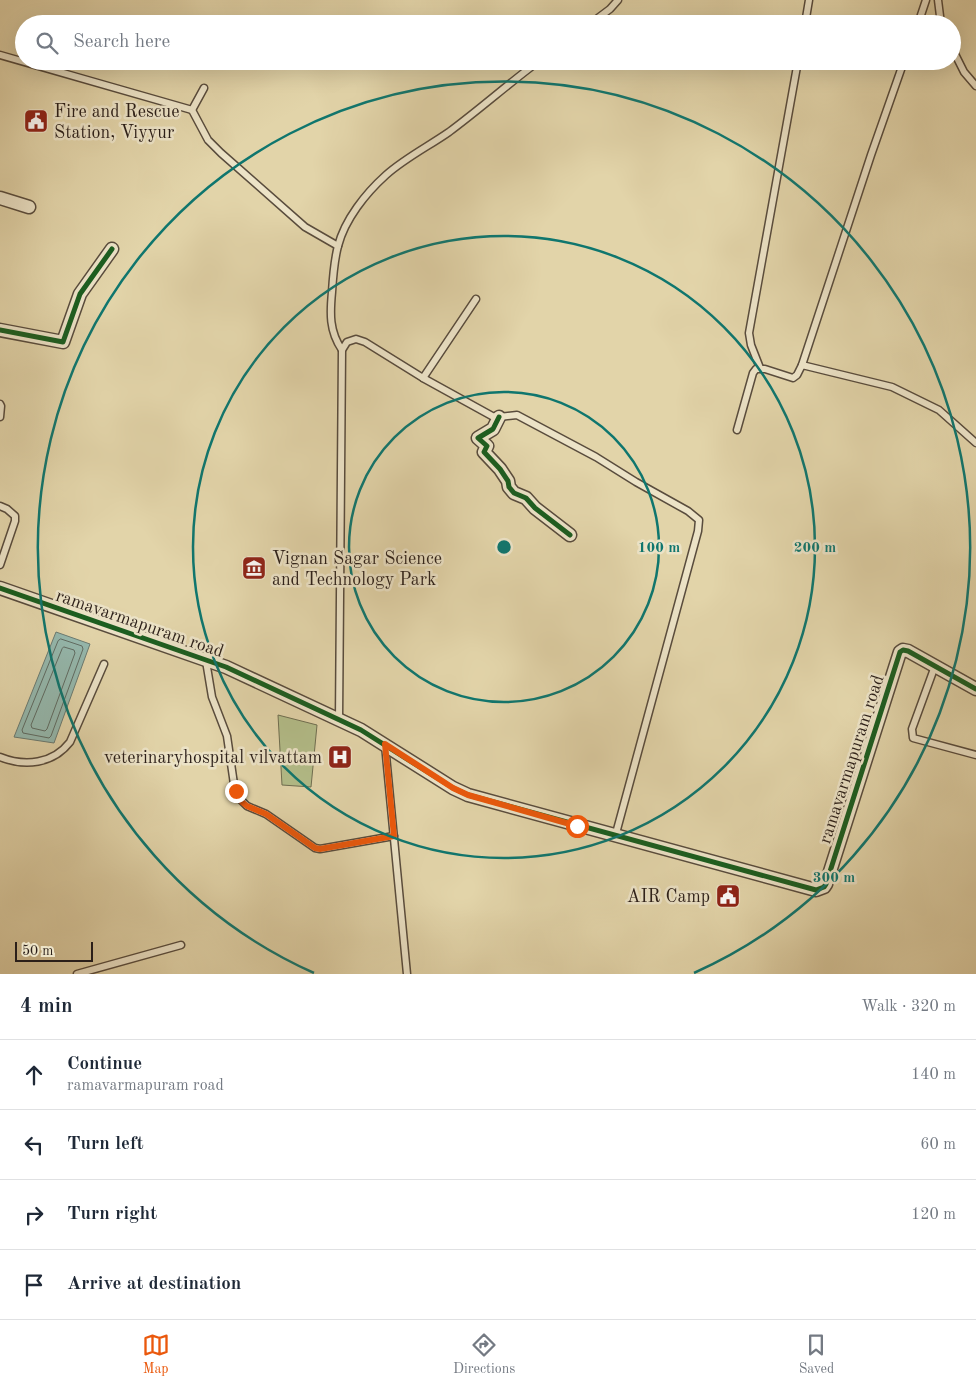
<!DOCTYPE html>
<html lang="en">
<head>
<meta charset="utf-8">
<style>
	:root { --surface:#fff; --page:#f2f2f3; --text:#1f2937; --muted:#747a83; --line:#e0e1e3; --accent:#ea580c }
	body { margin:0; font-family:"Old Standard TT",serif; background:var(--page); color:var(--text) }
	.scale { position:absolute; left:15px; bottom:12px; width:78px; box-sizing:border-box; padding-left:5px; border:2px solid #2b1f19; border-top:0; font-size:14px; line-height:18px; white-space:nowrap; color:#2b1f19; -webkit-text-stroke:4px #ece3c7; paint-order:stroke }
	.stop { position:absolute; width:15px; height:15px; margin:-11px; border:4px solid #ea580c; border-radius:50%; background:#fff }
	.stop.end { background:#ea580c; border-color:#fff; box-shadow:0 1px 5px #0008 }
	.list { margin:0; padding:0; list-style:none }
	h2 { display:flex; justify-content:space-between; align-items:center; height:65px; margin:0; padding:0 20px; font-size:21px }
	h2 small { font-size:16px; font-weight:400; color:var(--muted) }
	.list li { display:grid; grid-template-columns:32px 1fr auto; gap:15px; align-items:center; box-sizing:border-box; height:70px; padding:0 20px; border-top:1px solid var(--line) }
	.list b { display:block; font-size:19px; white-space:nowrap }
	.list p { margin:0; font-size:16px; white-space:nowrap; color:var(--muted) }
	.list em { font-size:16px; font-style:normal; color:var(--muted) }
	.icon { flex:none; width:28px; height:28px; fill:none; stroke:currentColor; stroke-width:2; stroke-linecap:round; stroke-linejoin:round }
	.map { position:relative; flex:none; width:976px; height:974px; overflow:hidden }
	.search { position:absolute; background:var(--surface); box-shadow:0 5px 20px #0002; left:15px; right:15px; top:15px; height:55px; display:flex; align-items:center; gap:12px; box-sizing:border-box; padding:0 18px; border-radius:28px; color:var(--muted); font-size:19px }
	.sheet { height:345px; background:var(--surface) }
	nav { display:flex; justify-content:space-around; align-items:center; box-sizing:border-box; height:70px; border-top:1px solid var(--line); background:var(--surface); font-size:14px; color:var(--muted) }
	nav a { display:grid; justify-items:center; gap:2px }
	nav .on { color:var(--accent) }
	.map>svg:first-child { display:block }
</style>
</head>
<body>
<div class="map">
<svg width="976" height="974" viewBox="0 0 976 974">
	<rect width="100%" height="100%" fill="#e2d4a9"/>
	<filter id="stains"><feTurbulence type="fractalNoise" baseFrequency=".004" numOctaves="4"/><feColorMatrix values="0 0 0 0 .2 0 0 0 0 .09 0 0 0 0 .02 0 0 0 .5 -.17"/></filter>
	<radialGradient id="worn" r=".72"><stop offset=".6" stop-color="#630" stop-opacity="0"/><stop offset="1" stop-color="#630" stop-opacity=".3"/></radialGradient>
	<path fill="#b3bd89" stroke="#6f6e51" d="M 278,715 L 317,725 L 311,787 L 282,785 Z"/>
	<path fill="#95b8ad" stroke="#6b7b72" d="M 56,632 L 90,644 L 54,743 L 14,737 Z"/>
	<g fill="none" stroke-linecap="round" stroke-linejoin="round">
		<g stroke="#606c63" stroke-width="1">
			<path d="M 61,639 L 82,646 L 83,649 L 51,736 L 49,738 L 23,733 L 22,730 L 58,641 Z"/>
			<path d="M 64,647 L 74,650 L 75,653 L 47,729 L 45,731 L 32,728 L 31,725 L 62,649 Z"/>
		</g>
		<defs>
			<g id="lane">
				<path d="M 938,0 L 941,24"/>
				<path d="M 590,24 L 610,9 L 618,0"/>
				<path d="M 805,24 L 809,0"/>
				<path d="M 918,24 L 926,0"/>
				<path d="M 952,48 L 964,72 L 976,86"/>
				<path d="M 0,55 L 192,110 L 204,88"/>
				<path d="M 192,110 L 208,140 L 221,153 L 305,227 L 338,246"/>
				<path d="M 342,350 C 329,331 330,313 332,292 C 333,276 334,261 338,246 C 345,219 366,193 386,175 C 405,158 429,146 449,132 C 480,109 508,84 539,61"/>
				<path d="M 802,365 L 871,155 L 904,61"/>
				<path d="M 760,368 L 751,345 L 749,333 L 798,61"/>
				<path d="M 423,378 L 476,299"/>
				<path d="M 0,404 L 1,406 L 0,417"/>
				<path d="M 737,430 L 753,373 L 756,369 L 765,369 L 793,378 L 797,375 L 802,365 L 892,387 L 939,410 L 976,443"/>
				<path d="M 0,506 L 7,509 L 15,516 L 15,521 L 0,565"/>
				<path d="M 206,661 L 212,697 L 227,736 L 235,791 L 238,797 L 247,806 L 266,814 L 315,848 L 320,849 L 394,836"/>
				<path d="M 935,666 L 912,729 L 913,738 L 976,755"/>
				<path d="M 339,720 L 342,350 L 347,342 L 356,339 L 365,342 L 423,378 L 492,416 L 499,417 L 517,415 L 596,457 L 636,482 L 688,511 L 699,520 L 698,531 L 615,837"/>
				<path d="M 385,745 L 407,974"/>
				<path d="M 0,757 C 25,767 53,764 70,742 L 104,664"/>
				<path d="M 77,974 L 181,945"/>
			</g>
			<g id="street">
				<path d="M 0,198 L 29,207"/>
				<path d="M 0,330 L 63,342 L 80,294 L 112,249"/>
				<path d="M 499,417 L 493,429 L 478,438 L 487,446 L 484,452 L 500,469 L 508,481 L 509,487 L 514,493 L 526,498 L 535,508 L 570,535"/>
				<path d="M 0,588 L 226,667 L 361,730 L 453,788 L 468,795 L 816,890 L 824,887 L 826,884 L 900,652 L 903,650 L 908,651 L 976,689"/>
			</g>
		</defs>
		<use href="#lane" stroke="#594c3d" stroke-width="9"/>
		<use href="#street" stroke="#594c3d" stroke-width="15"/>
		<use href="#lane" stroke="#ece3c7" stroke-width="6"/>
		<use href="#street" stroke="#ece3c7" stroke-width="12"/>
		<defs>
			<g id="cycleway">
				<path d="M 0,330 L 63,342 L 80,294 L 112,249"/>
				<path d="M 499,417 L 493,429 L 478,438 L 487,446 L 484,452 L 500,469 L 508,481 L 509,487 L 514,493 L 526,498 L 535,508 L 570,535"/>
				<path d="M 0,588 L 226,667 L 361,730 L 453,788 L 468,795 L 816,890 L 824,887 L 826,884 L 900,652 L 903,650 L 908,651 L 976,689"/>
			</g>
		</defs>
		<use href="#cycleway" stroke="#ece3c7" stroke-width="8"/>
		<use href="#cycleway" stroke="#1b5e20" stroke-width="5"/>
	</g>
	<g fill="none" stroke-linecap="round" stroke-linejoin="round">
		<path stroke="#ea580c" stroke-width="6" d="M 236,791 L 242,802 L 247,806 L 266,814 L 315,848 L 320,849 L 394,836 L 385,744 L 453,788 L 468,795 L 577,826"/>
	</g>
	<g fill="none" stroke="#0f766e" stroke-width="2.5">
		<circle cx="504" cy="547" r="155"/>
		<circle cx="504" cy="547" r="311"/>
		<path d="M314 973A466 466 0 1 1 694 973"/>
	</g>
	<defs>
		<symbol id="civic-square" viewBox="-11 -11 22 22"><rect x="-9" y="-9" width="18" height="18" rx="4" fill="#8f2418" stroke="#ece3c7"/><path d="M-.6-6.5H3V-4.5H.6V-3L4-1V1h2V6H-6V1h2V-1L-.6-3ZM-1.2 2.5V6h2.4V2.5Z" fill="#fff"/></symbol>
		<symbol id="museum-square" viewBox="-11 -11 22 22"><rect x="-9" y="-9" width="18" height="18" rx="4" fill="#8f2418" stroke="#ece3c7"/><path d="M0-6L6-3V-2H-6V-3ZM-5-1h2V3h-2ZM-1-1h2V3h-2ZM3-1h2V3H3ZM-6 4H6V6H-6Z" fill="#fff"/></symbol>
		<symbol id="hospital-square" viewBox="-11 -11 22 22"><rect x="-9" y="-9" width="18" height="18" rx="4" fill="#8f2418" stroke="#ece3c7"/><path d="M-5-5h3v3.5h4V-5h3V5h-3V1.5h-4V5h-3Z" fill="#fff"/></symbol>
	</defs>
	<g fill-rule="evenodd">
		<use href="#civic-square" x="22" y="107" width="28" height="28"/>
		<use href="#museum-square" x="240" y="554" width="28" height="28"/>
		<use href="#hospital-square" x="326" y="743" width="28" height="28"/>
		<use href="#civic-square" x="714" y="882" width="28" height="28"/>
	</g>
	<g text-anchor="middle" stroke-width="5" stroke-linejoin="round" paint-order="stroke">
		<g font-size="18" fill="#2b1f19" stroke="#ece3c7" text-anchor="start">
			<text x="54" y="117">Fire and Rescue<tspan x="54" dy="21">Station, Viyyur</tspan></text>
			<text x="272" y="564">Vignan Sagar Science<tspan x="272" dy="21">and Technology Park</tspan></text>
			<text x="322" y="763" text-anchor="end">veterinaryhospital vilvattam</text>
			<text x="710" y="902" text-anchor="end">AIR Camp</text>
		</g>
		<g font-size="18" fill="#2b1f19" stroke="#ece3c7">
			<text transform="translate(140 623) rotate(19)" y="6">ramavarmapuram road</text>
			<text transform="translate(851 759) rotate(-72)" y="6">ramavarmapuram road</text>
		</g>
	</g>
	<circle cx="504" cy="547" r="8" fill="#0f766e" stroke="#ece3c7" stroke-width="2.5"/>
	<g font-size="15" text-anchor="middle" font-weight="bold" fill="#0f766e" stroke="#ece3c7" stroke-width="5" stroke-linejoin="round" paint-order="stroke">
		<text x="659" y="552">100 m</text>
		<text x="815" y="552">200 m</text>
		<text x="834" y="882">300 m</text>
	</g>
	<rect width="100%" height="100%" filter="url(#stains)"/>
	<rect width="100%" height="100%" fill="url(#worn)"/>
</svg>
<div class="scale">50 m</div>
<div class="stop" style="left:577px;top:826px"></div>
<div class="stop end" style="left:236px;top:791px"></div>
<div class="search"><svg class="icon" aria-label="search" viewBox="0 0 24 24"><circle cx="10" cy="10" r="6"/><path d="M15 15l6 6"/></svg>Search here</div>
</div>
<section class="sheet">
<h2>4 min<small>Walk · 320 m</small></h2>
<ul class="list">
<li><svg class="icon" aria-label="ahead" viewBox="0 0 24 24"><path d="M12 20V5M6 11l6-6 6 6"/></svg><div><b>Continue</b><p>ramavarmapuram road</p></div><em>140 m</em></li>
<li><svg class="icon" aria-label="left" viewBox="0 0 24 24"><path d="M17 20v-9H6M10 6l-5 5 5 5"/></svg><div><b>Turn left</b></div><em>60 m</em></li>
<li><svg class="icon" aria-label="right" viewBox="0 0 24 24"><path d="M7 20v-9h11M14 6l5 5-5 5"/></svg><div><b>Turn right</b></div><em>120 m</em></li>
<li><svg class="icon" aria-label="arrive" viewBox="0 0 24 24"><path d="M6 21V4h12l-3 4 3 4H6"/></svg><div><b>Arrive at destination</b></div></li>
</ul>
</section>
<nav>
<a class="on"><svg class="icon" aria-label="map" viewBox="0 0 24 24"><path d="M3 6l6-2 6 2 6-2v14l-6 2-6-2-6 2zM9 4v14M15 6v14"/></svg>Map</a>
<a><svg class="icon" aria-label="directions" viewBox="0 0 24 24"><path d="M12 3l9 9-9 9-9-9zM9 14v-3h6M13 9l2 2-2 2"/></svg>Directions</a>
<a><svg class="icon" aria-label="saved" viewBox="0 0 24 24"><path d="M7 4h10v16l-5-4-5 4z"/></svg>Saved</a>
</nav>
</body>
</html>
